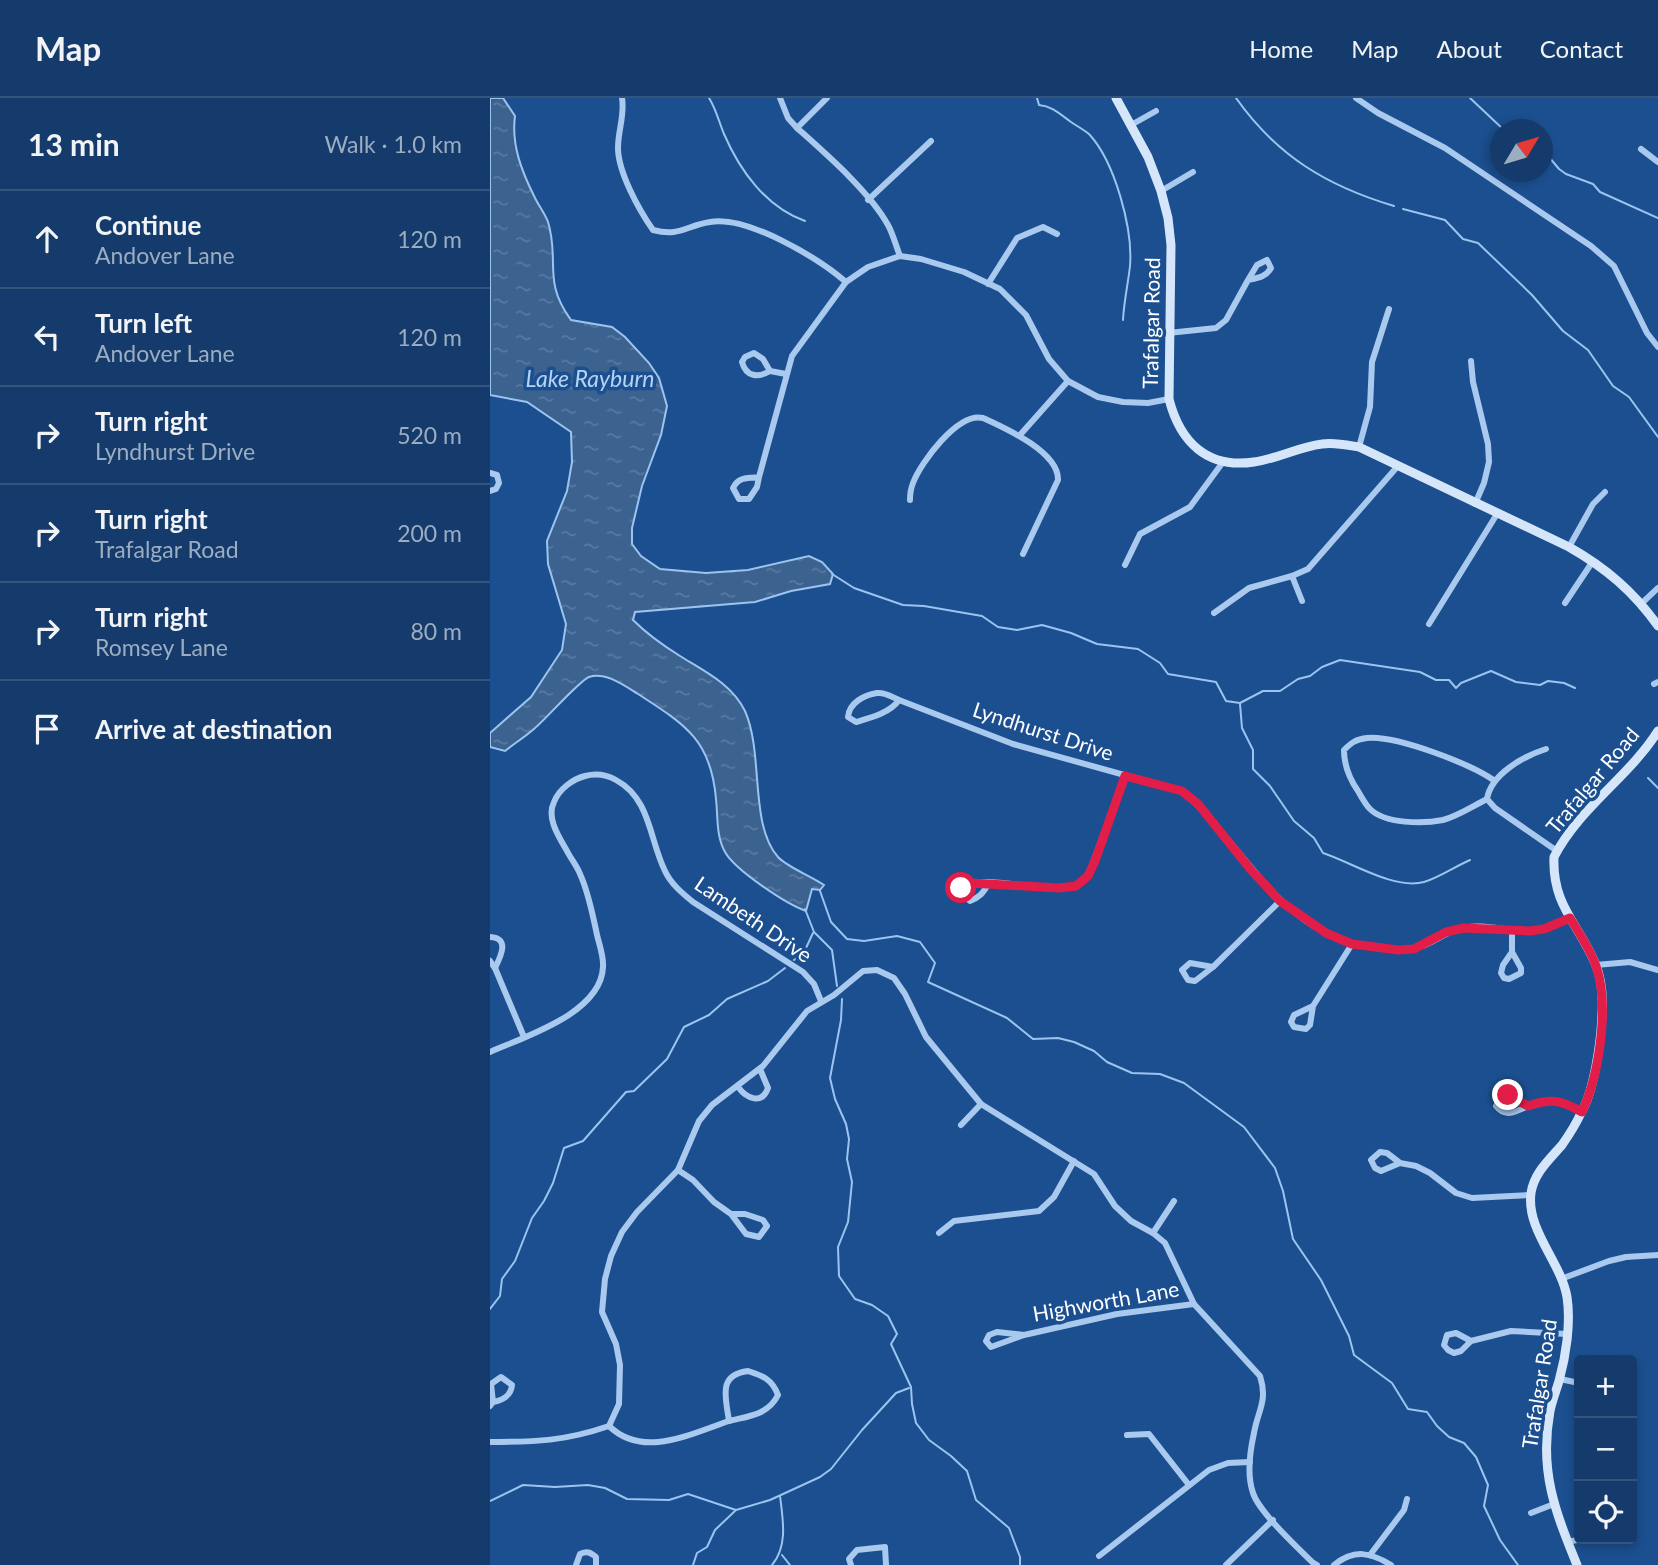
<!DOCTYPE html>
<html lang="en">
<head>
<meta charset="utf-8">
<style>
	:root { --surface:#143b6b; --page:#1d4271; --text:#f1f3f6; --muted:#9dadc1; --line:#33557e }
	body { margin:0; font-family:Lato,sans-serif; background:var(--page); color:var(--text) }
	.controls { position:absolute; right:21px; bottom:21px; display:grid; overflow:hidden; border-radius:7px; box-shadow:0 4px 10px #0003 }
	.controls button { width:63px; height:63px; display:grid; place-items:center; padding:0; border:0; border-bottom:2px solid var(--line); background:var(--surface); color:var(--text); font:35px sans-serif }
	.compass { position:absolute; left:1000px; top:21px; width:63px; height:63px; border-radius:50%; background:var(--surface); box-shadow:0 4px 10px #0003; rotate:52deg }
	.stop { position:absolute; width:21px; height:21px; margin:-16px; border:5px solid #e11d48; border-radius:50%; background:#fff }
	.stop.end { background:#e11d48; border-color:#fff; box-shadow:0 2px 7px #0008 }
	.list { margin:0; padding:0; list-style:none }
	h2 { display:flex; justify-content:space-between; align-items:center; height:91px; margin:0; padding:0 28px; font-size:30px }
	h2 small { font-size:23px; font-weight:400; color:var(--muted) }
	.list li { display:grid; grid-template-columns:46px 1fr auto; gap:21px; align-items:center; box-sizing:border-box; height:98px; padding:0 28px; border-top:2px solid var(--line) }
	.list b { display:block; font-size:26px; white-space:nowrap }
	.list p { margin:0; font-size:23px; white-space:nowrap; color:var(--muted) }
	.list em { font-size:23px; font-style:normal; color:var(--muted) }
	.icon { flex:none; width:38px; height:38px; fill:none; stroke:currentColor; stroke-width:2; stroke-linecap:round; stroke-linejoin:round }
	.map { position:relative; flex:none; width:1168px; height:1467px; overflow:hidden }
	header { display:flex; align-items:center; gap:42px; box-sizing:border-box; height:98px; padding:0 35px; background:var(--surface); border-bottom:2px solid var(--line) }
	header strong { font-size:33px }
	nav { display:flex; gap:38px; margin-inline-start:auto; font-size:24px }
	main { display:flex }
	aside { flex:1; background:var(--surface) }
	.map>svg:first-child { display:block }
</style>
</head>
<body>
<header>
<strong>Map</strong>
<nav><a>Home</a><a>Map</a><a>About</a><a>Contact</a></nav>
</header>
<main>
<aside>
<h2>13 min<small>Walk · 1.0 km</small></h2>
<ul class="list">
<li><svg class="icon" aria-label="ahead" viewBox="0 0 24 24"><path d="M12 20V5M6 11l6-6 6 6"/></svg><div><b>Continue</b><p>Andover Lane</p></div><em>120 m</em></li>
<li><svg class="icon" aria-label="left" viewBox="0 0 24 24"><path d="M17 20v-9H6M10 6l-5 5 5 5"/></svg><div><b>Turn left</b><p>Andover Lane</p></div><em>120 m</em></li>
<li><svg class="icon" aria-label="right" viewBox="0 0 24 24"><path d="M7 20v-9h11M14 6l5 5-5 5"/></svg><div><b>Turn right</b><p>Lyndhurst Drive</p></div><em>520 m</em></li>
<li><svg class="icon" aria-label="right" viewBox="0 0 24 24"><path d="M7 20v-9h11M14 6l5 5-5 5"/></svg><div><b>Turn right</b><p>Trafalgar Road</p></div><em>200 m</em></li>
<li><svg class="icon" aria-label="right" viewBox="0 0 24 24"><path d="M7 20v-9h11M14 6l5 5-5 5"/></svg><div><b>Turn right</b><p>Romsey Lane</p></div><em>80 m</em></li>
<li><svg class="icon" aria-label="arrive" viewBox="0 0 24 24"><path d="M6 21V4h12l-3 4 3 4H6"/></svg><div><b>Arrive at destination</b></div></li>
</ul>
</aside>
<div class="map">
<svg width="1168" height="1467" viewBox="0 0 1168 1467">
	<defs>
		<pattern id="water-ripples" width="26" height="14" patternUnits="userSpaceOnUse" patternTransform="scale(1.75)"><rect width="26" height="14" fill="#3c6290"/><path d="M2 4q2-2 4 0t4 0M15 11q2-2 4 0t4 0" fill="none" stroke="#597aa1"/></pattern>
	</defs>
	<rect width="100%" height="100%" fill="#1b4f8f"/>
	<path fill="url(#water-ripples)" stroke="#9cc4f0" stroke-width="2" d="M 0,0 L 13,0 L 25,18 C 21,47 32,74 45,100 C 49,108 55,116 58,124 C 70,162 52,183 81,222 L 122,229 L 135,239 L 159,265 L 169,280 L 177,308 L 171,337 L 152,388 L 142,430 L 142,446 L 151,458 L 170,471 L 216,475 L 258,472 L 319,458 L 332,464 L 343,476 L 340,486 L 301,493 L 265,504 L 145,514 L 143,522 C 157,536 174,548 190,558 C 214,573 242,586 255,613 C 274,656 259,726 288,759 C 297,769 321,778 334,787 L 330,792 L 322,791 L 316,813 C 296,806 245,772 235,754 C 226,738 228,719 226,701 C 221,641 194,626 148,596 C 135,588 115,573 99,579 C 89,583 56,621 45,630 C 35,639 25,645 15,653 L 0,649 L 0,635 L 41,599 L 72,552 L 76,526 L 58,466 L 57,443 L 77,393 L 82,364 L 81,334 L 37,304 L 0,297 Z"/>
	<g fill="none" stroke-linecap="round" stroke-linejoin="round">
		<g stroke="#9cc4f0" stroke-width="2">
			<path d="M 219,0 C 226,11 229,24 234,36 C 250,73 276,109 315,123"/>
			<path d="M 547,0 L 549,7 C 562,8 570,16 581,24 C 587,28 594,32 599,36 C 625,64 643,131 640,168 C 638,186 634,203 633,222"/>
			<path d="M 746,0 C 787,58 837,88 904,108"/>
			<path d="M 980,0 L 1014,32"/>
			<path d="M 1052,57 L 1059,59 L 1069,71 L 1076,76 L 1103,86 L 1110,94 L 1168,120"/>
			<path d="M 913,111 L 955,122 L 973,141 L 988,145 L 1042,197 L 1073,233 L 1098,252 L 1123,288 L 1139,299 L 1168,339"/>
			<path d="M 342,476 L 364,490 L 413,507 L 434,508 L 492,518 L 508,529 L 527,532 L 552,527 L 581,535 L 607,546 L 648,551 L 670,565 L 678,576 L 726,584 L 736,603 L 750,605 L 773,593 L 790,593 L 808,581 L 820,578 L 832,569 L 850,562 L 930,574 L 946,582 L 959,582 L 966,590 L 971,585 L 1001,573 L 1026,584 L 1050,587 L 1058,583 L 1074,585 L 1085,590"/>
			<path d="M 750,606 L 752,630 L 763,652 L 763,671 L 780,688 L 804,723 L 824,740 L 833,755 C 861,764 904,792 934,784 C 948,780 966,768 980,762"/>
			<path d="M 1158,680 L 1168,690"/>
			<path d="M 330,793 L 341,824 L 357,841 L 374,843 L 407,838 L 430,844 L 445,865 L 438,884 L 517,920 L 543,941 L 568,940 L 584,944 L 604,953 L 617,964 L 642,975 L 670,976 L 694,985 L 754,1029 L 785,1070 L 793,1093 L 803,1141 L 831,1182 L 859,1238 L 864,1257 L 902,1285 L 918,1311 L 937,1314 L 947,1328 L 959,1339 L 974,1345 L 986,1359 L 998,1387 L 994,1408 L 1010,1442 L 1028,1467"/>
			<path d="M 315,811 L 324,834 L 342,852 L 347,888"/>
			<path d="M 304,862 L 316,850 L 323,835"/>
			<path d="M 352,901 L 351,922 L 340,980 L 345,1001 L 356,1026 L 359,1041 L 357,1061 L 362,1084 L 358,1124 L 348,1149 L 349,1178 L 365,1201 L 382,1207 L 398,1218 L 407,1236 L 401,1246 L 421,1289 L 422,1306 L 426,1325 L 439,1342 L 461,1358 L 477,1373 L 486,1402 L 519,1430 L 530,1459 L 530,1467"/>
			<path d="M 0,1211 L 10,1198 L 12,1181 L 25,1163 L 42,1120 L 54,1103 L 63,1085 L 74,1050 L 93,1043 L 136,994 L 144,993 L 177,961 L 194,929 L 219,917 L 237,901 L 278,883 L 295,870"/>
			<path d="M 0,1403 L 33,1387 L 65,1389 L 98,1387 L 115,1390 L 137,1401 L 179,1402 L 198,1396 L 246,1412"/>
			<path d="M 292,1457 L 300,1467"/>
			<path d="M 203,1467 L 207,1455 L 217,1449 L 225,1432 L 246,1412 L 280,1402 L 330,1379 L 341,1371 L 372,1332 L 406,1295 L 419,1290"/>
			<path d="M 282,1467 C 298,1448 293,1422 290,1398"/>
		</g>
		<g stroke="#a9c9ee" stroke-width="6">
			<path d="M 132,0 C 135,17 128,32 128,50 C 128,74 149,112 163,132 C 190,139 195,128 220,124 C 257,117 328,160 356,184"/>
			<path d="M 290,0 L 298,20 L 307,30 L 337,0"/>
			<path d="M 866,0 L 888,15 L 955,50 L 1101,148 L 1124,168 L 1157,235 L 1168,249"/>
			<path d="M 641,27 L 666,13"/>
			<path d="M 307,30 C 335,55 380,94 398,127 C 403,136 406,148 410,158"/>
			<path d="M 1151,51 L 1168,64"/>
			<path d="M 671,93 L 703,74"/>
			<path d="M 378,102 L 441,43"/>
			<path d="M 498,186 L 527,140 L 553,129 L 567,136"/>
			<path d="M 678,235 L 726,230 L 736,222 L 758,182 C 768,180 776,179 781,170 L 777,162 L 767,167 L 758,182"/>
			<path d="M 981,263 L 983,284 L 998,346 L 999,364 L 994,385 L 985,406"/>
			<path d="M 280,273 C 268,280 256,279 252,264 L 255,259 L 264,255 L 273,261 L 280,273 L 296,276"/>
			<path d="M 530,337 L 578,283"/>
			<path d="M 869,349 L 880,309 L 882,264 L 899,211"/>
			<path d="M 0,375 L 7,377 L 9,385 L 6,391 L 0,393"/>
			<path d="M 269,379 L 267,389 L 259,401 L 249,401 L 243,390 C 249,378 257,381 269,379 L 302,258 L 356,184 L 378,169 L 410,158 L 431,161 L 474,174 L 510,191 L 536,217 L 559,261 L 578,283 L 608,299 L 633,304 L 658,305 L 679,301"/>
			<path d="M 420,402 C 420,396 421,390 423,385 C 431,364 468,314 493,320 C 515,330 569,354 568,382 L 533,456"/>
			<path d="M 1079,449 L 1103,406 L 1115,394"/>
			<path d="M 635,467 L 650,436 L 700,409 L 733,364"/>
			<path d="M 802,478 L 812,503"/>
			<path d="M 1075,505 L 1103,463"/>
			<path d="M 1152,505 L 1168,490"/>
			<path d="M 724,515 L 759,490 L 802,478 L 818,471 L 907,369"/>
			<path d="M 939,526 L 1007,416"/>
			<path d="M 1164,586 L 1168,584"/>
			<path d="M 409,602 C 402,599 395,594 387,595 C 374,597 359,605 358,619 L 366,624 C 380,620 400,615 409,602 L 523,646 L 692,693 C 755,747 790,836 880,849 C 894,851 909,854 923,851 C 940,848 954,834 971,830 C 994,825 1017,834 1040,833 C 1054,832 1067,825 1080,820"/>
			<path d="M 1056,651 C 1034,658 1001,676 997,701 L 1005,710 L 1067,753"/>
			<path d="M 997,701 C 983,708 968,718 953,722 C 933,726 895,726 880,711 C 875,706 871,698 868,693 C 859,680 854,668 854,652 C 861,645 866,641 877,640 C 906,637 981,666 1005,683"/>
			<path d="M 499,785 C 493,794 491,799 480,803 L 471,796 L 472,790 C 492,773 557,798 585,788 C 590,786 594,781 598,778 L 635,678"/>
			<path d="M 1022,831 L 1022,854 L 1013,867 L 1011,875 L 1014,880 L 1019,881 L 1031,875 L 1031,870 L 1022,854"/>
			<path d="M 0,839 C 20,840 11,858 5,870"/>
			<path d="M 0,863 L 5,870 L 34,939"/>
			<path d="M 1106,867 L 1140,864 L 1168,872"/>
			<path d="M 723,869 L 705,883 L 698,882 L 692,872 L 700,865 L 723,869 L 790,803"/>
			<path d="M 823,908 L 820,927 L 816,931 L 804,929 L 801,924 L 804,917 L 823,908 L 862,846"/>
			<path d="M 0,954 C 36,938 111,915 113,869 C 114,857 108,844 106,832 C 102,814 98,793 90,776 C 87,768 81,761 77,753 C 69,739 56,720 64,704 C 69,691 83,681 95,678 C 106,675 117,677 126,682 C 161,701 159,741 175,773 C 181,786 192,795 203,804 L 313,874 L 324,886 L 331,903"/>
			<path d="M 248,989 C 257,1001 272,1007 278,990 L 270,971"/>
			<path d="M 1038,1008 C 1026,1014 1015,1020 1006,1008 C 1013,991 1027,999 1038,1008 C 1061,1000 1071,1002 1092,1015"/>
			<path d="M 471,1027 L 491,1006"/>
			<path d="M 910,1065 L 891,1073 L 885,1070 L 881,1062 L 890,1054 L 897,1055 L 910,1065 L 926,1068 L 940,1075 L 966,1095 L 982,1100 L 1041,1097"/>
			<path d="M 188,1072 L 203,1082 L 224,1104 L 241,1116 L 256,1136 L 269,1139 L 277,1128 L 273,1122 L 255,1116 L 241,1116"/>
			<path d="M 449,1135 L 464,1123 L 549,1113 L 564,1099 L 584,1063"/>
			<path d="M 663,1135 L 684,1103"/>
			<path d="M 1071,1181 L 1119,1163 L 1136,1159 L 1168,1157"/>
			<path d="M 534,1237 L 501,1249 L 496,1243 L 499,1237 L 507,1234 L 534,1237 L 627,1216 L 704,1206"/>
			<path d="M 981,1243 L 971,1253 L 964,1255 L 958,1252 L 954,1247 L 957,1237 L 966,1235 L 981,1243 L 1021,1233 L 1077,1236"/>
			<path d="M 258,1273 C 273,1278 282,1281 288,1297 C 278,1317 259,1318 239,1323 C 236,1300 227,1277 258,1273 Z"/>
			<path d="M 1070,1281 L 1089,1285"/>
			<path d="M 0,1308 L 3,1304 C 13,1302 21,1298 22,1287 L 11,1279 L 1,1286 L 3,1304"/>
			<path d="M 119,1328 C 153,1361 200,1336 239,1323"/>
			<path d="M 637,1337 L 659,1336 L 699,1387"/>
			<path d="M 0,1344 C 46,1344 75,1343 119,1328 L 129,1306 L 130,1267 L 126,1246 L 112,1214 L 115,1181 L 121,1158 L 132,1134 L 147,1114 L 188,1072 L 209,1023 L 222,1007 L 273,968 L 317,913 L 344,897 L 373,873 L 387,872 L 404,880 L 415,896 L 436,939 L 491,1006 L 604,1076 L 625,1108 L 641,1123 L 663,1135 L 675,1145 L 704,1206 L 770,1278 C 778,1303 768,1312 764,1335 C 760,1353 757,1378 763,1395 C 769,1414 807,1449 822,1464 L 827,1467"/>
			<path d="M 1041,1415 L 1064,1406"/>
			<path d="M 1077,1444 L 1092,1441"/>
			<path d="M 880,1457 L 914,1412 L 917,1401"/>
			<path d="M 609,1458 L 719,1372 L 738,1365 L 760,1364"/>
			<path d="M 86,1467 L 90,1456 C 97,1453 100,1454 106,1459 L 106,1467"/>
			<path d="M 361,1467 L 359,1461 L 367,1452 L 395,1449 L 396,1467"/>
			<path d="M 736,1467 L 783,1422"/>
			<path d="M 844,1467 C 864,1451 880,1454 901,1467"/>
		</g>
		<g stroke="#d6e6fa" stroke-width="9">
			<path d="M 626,0 L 658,59 L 671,93 L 678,120 L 681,147 L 679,301 C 690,344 717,371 764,364 C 787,361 808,349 832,346 C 844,344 857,347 869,349 L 1079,449 C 1116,470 1144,494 1168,528"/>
			<path d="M 1087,1467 C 1065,1413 1049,1373 1060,1313 C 1062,1303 1066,1293 1069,1283 C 1076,1258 1081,1225 1077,1199 C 1071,1164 1036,1132 1041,1095 C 1044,1075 1059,1062 1072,1047 C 1079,1037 1086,1026 1091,1015 C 1104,993 1111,944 1112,917 C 1113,901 1112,881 1105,865 C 1088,825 1062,807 1064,759 C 1089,710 1139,679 1168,633"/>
		</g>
	</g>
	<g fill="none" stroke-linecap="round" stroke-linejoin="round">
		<path stroke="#e11d48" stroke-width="9" d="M 471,790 L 480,785 L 569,790 L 586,788 L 598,778 L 605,763 L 635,678 L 692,693 L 708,706 L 761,772 L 790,803 L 836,835 L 862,846 L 908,852 L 924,851 L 956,834 L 974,830 L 1040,833 L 1054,831 L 1080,820 C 1089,835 1100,851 1106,868 C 1120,908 1109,977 1092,1014 C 1071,1002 1061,1000 1038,1008 L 1018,997"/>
	</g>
	<g text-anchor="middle" stroke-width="7" stroke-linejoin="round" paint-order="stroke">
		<g font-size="21" fill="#fff" stroke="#1b4f8f">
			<text transform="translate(662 225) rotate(-89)" y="7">Trafalgar Road</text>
			<text transform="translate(553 634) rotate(18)" y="7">Lyndhurst Drive</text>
			<text transform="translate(1103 683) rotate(-50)" y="7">Trafalgar Road</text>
			<text transform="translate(263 822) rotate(34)" y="7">Lambeth Drive</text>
			<text transform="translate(616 1204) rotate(-10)" y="7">Highworth Lane</text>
			<text transform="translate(1050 1286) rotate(-81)" y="7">Trafalgar Road</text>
		</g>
		<g font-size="23" font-style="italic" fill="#b5d3f5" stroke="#1b4f8f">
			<text x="100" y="289">Lake Rayburn</text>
		</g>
	</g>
</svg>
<div class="controls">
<button>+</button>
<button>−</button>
<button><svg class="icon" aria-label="locate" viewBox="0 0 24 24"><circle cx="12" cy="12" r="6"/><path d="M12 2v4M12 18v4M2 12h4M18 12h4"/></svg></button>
</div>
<svg class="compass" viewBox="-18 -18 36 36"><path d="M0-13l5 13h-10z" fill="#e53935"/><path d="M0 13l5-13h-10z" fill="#9dadc1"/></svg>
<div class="stop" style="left:471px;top:790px"></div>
<div class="stop end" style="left:1018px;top:997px"></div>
</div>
</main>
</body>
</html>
